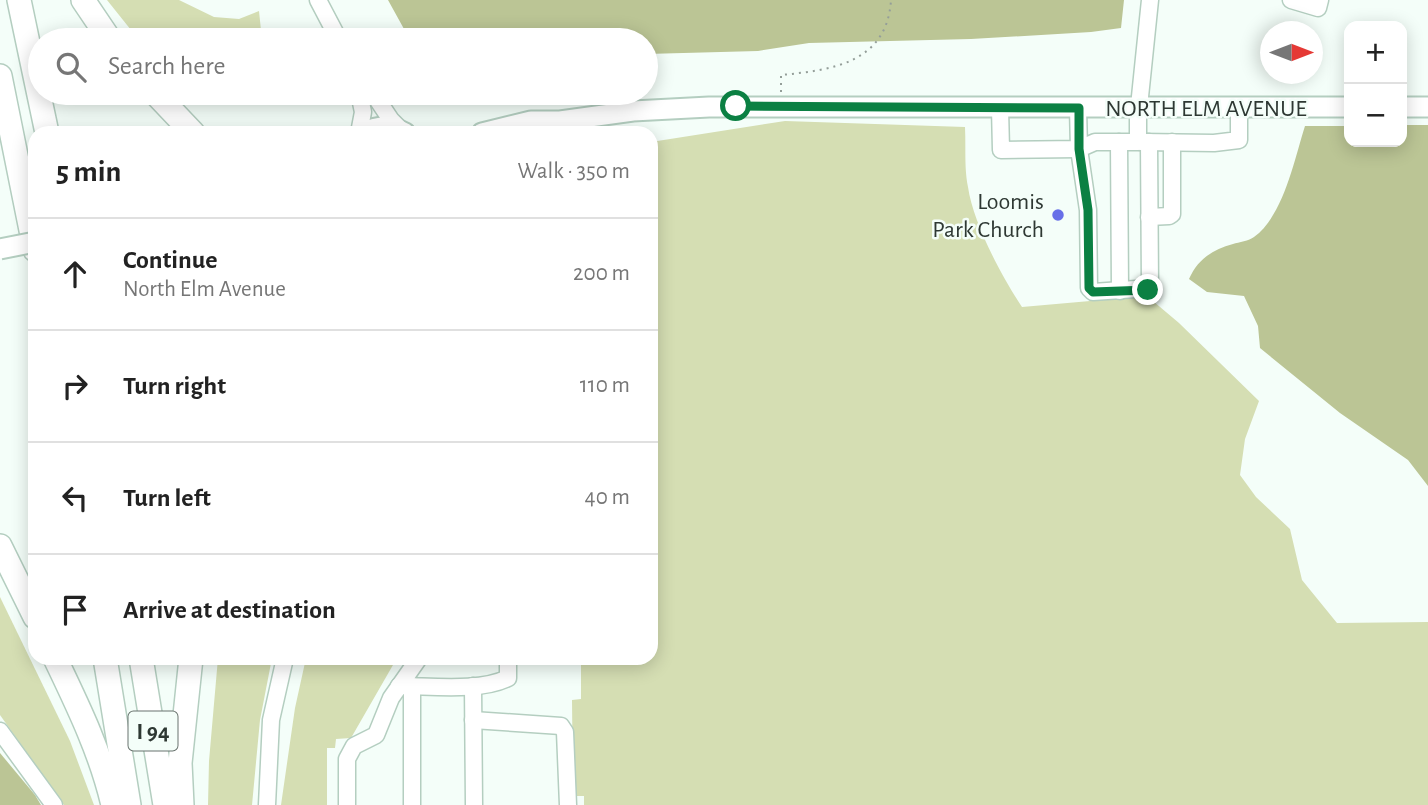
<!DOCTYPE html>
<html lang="en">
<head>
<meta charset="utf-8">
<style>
	:root { --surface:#fff; --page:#f2f2f2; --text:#222; --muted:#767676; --line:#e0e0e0 }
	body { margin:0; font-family:"Alegreya Sans",sans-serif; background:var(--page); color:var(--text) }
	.controls { position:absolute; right:21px; top:21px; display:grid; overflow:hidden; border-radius:14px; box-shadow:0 4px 18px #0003 }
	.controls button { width:63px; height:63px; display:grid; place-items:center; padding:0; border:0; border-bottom:2px solid var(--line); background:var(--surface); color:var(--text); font:35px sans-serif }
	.compass { position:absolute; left:1260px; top:21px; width:63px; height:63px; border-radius:50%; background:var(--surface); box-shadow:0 4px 18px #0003; rotate:90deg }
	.stop { position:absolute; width:21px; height:21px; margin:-16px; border:5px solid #0b8043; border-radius:50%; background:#fff }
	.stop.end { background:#0b8043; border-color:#fff; box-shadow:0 2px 7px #0008 }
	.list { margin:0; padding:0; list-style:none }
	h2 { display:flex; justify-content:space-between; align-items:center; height:91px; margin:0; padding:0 28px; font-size:30px }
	h2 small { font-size:23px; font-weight:400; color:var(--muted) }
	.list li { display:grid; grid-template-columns:46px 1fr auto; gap:21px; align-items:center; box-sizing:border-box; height:112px; padding:0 28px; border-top:2px solid var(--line) }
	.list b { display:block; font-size:26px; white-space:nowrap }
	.list p { margin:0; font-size:23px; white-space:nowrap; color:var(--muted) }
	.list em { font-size:23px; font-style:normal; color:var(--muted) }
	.icon { flex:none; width:38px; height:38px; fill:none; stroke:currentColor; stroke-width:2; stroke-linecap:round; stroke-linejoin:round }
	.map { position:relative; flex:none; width:1428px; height:805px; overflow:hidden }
	.search { position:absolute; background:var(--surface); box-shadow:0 4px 18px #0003; left:28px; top:28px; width:630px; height:77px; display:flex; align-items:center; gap:18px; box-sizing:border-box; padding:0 24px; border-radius:38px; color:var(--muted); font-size:26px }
	.panel { position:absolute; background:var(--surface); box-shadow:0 4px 18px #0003; left:28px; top:126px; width:630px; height:539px; border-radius:21px }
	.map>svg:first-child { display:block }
</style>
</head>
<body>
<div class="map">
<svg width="1428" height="805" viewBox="0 0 1428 805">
	<rect width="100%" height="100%" fill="#f4fef9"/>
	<g fill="#d5deb3">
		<path d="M 107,0 L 179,0 L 214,17 L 239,19 L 259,11 L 262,40 L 139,40 Z"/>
		<path d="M 785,121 L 965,127 C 966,146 964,168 968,187 C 973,223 1002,277 1022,307 L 1147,296 L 1179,323 L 1259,401 L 1245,439 L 1240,475 L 1256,497 L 1290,529 L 1302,580 L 1337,623 L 1428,622 L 1428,805 L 584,805 L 584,796 L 573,796 L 572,700 L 581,699 L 581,658 L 651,658 L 651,142 Z"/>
		<path d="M 0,597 L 70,741 L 94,805 L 64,805 L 0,715 Z"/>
		<path d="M 218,658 L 272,658 L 260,720 L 252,805 L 208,805 L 209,761 Z"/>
		<path d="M 306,658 L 397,658 L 351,738 L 336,739 L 335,748 L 327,748 L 327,805 L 281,805 L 295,708 Z"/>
	</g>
	<g fill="#bbc595">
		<path d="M 388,0 L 1124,0 L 1121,28 L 1091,32 L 971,39 L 809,43 L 758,51 L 646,54 L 646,40 L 436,40 L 404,29 Z"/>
		<path d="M 1402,125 L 1428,125 L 1428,486 L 1408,460 L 1340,413 L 1260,348 L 1258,326 L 1244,296 L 1207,292 L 1189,279 C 1198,259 1212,250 1233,244 C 1239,242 1249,241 1254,237 C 1284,215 1294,160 1305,126 L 1349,126 L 1349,142 L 1402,142 Z"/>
		<path d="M 0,753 L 35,795 L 41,805 L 0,805 Z"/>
	</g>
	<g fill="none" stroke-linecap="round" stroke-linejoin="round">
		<defs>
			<g id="minor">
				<path d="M 318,0 L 339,40"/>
				<path d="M 1291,0 L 1318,8 L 1320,0"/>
				<path d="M 359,93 L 363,112 L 359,133"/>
				<path d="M 373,93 L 391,120 L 404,133"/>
				<path d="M 1000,108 L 1001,150 L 1079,149 L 1078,108"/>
				<path d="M 1119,142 L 1120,291"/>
				<path d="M 1141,142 L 1214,143 L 1239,140 L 1239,107"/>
				<path d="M 1149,142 L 1150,288 L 1093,292 L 1089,288 L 1088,210 L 1079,149 L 1095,142 L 1138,142 L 1138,116 L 1150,0"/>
				<path d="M 1149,217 L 1169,216 L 1172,214 L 1172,142"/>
				<path d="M 399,686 C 431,686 480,692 508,678 L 508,658"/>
				<path d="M 412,686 L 412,805"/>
				<path d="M 473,686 L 474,805"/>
				<path d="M 473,720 L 561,726 L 565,732 L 568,805"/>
				<path d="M 0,731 L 54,805"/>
				<path d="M 267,805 L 271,720 L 285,658"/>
				<path d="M 347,805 L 347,759 L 354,746 L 376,735 L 391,698 L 419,658"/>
			</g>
			<g id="major">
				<path d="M 1402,107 L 1428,107"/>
				<path d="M 363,133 C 378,125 390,125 405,133"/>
				<path d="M 482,133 L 531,121 L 560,121 L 633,111 L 709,107 L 1349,107"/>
			</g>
			<g id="highway">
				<path d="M 19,0 L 47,133"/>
				<path d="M 83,0 L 110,40"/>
				<path d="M 0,76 L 35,250"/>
				<path d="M 155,93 L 193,133"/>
				<path d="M 0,546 L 35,617"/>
				<path d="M 55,658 C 78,706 101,753 113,805"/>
				<path d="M 105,658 L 129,805"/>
				<path d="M 141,658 L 165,805"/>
				<path d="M 182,805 L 180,763 L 191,658"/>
			</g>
		</defs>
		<use href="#minor" stroke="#b4cec0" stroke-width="19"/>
		<use href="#major" stroke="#b4cec0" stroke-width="23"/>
		<use href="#highway" stroke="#b4cec0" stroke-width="26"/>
		<path stroke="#949e99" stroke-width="2" stroke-dasharray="2 5" stroke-linecap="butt" d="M 781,92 L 781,75 C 832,70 887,63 891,0"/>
		<use href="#minor" stroke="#fff" stroke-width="16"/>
		<use href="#major" stroke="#fff" stroke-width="19"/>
		<use href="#highway" stroke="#fff" stroke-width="23"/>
		<defs>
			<path id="major-bridge" d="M 0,249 L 35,242"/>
		</defs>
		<use href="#major-bridge" stroke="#b4cec0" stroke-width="23" stroke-linecap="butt"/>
		<use href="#major-bridge" stroke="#fff" stroke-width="19"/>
	</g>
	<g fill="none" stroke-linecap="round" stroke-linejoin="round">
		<path stroke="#0b8043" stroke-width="9" d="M 736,106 L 1079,108 L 1079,149 L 1088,210 L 1089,288 L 1093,292 L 1148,290"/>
	</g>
	<circle fill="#676fe8" stroke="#f4fef9" stroke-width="2.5" cx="1058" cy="215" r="7"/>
	<g text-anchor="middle" stroke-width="5" stroke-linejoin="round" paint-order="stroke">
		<rect fill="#f4fef9" stroke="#69736e" stroke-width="2" x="128.5" y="711.5" width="49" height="39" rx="5"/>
		<g font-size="23" font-weight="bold" fill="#2e3833">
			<text x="153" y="739">I 94</text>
		</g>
		<g font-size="24" fill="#2e3833" stroke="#f4fef9">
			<text x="1206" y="116">NORTH ELM AVENUE</text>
		</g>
		<g font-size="24" fill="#2e3833" stroke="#f4fef9" text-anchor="end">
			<text x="1044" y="209">Loomis<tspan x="1044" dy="28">Park Church</tspan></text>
		</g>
	</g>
</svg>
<div class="controls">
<button>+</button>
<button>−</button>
</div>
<svg class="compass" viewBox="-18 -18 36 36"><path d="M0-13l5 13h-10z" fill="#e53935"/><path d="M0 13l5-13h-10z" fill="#767676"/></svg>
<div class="stop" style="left:736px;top:106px"></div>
<div class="stop end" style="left:1148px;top:290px"></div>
<div class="search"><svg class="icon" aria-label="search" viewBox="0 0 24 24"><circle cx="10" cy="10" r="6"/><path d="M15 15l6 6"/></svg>Search here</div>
<section class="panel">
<h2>5 min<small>Walk · 350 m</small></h2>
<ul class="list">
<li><svg class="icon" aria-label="ahead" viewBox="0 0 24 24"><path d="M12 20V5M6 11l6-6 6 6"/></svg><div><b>Continue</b><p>North Elm Avenue</p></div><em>200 m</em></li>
<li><svg class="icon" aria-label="right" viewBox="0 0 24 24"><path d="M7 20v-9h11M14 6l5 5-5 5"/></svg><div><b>Turn right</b></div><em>110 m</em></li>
<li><svg class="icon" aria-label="left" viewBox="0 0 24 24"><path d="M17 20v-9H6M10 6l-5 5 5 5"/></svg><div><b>Turn left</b></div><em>40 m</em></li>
<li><svg class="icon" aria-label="arrive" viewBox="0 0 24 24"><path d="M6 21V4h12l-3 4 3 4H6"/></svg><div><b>Arrive at destination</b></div></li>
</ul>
</section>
</div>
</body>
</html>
